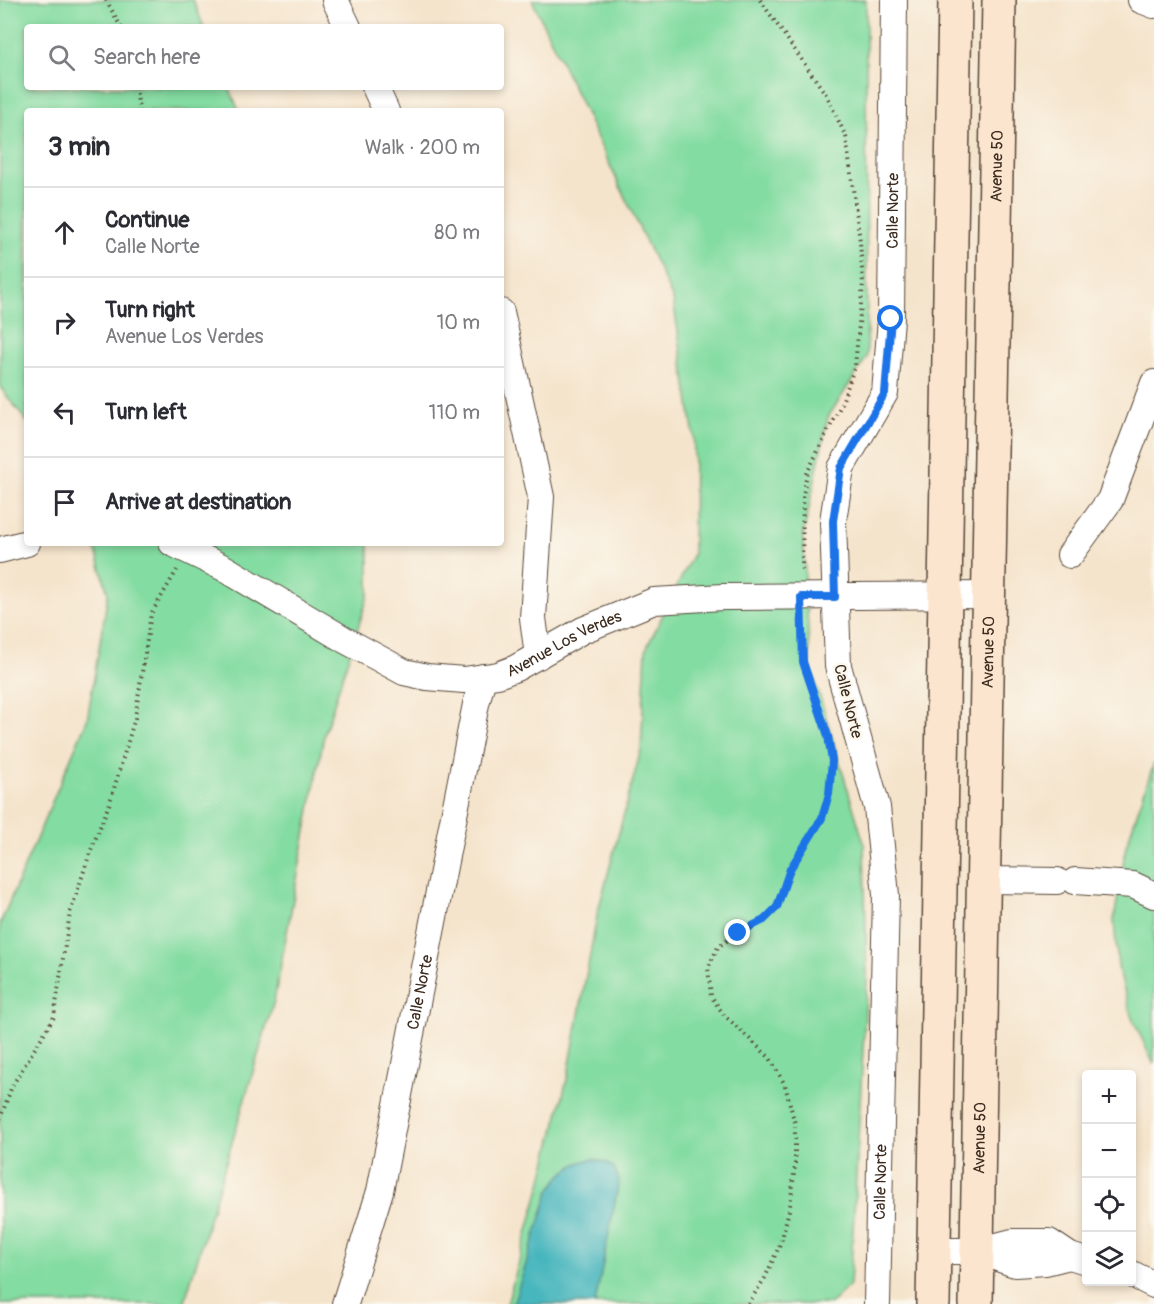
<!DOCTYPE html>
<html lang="en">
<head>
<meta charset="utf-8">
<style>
	:root { --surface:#fff; --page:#f7f7f7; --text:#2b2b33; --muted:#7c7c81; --line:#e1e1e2 }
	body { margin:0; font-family:Pangolin,sans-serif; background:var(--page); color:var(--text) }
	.controls { position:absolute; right:18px; bottom:18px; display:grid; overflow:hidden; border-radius:6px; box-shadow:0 3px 9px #0003 }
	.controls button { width:54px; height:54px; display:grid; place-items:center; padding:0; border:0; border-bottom:2px solid var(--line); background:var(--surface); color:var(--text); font:30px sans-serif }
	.stop { position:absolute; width:18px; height:18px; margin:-14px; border:4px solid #1a73e8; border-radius:50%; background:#fff }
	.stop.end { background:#1a73e8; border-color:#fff; box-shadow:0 2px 6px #0008 }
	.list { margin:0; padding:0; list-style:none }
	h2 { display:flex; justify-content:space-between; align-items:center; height:78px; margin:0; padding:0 24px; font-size:26px }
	h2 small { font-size:20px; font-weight:400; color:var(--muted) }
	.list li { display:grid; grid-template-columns:39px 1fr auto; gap:18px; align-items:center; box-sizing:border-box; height:90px; padding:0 24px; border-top:2px solid var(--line) }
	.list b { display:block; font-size:22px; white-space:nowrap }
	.list p { margin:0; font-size:20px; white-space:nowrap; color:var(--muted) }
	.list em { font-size:20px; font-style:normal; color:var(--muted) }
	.icon { flex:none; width:33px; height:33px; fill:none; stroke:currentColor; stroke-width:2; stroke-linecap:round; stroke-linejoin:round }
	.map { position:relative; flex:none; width:1154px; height:1304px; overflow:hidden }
	.search { position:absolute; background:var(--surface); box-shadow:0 3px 9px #0003; left:24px; top:24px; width:480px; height:66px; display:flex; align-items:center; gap:15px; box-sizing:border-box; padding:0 21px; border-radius:6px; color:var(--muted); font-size:22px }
	.panel { position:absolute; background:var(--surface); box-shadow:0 3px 9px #0003; left:24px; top:108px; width:480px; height:438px; border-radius:6px }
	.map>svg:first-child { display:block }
</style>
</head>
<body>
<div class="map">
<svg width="1154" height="1304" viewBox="0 0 1154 1304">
	<rect width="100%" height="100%" fill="#fbf7ec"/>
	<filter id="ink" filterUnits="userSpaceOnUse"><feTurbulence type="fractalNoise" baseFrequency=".0167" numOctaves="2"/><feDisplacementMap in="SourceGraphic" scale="12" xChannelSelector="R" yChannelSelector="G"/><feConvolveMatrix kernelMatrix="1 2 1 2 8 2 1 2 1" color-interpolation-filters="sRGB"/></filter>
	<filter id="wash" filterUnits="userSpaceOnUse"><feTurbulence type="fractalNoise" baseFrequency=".008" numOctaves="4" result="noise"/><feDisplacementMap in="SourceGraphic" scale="24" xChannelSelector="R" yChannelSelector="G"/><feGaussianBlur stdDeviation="1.35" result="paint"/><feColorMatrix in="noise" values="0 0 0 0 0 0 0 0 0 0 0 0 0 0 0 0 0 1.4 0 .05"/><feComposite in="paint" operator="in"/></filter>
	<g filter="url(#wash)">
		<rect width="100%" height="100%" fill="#f5e4cc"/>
		<g fill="#83dca1" stroke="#5f8360" stroke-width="1.5">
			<path d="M 0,0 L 193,0 L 204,27 L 27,27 L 27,87 L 229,87 L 239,111 L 27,111 L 27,422 L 0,387 Z"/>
			<path d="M 532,0 L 866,0 L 867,357 L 828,417 L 803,536 L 810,664 L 864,843 L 867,978 L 850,1285 L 830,1304 L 507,1304 L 541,1184 L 568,1075 L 598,911 L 641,750 L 646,649 L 693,554 L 694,437 L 673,299 Z"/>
			<path d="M 94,543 L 369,543 L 369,593 L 324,735 L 274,1001 L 184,1304 L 0,1304 L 0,924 L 87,720 L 108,594 Z"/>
			<path d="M 1154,763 L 1154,1065 L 1131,1015 L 1118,967 L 1114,920 L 1126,846 Z"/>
		</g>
		<path fill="#47b6bd" stroke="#41706e" stroke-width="1.5" d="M 592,1159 C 608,1161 617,1166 619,1182 L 595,1304 L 513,1304 L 549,1192 C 559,1174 573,1162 592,1159 Z"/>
	</g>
	<g filter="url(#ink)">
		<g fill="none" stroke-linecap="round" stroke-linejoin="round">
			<defs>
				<g id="minor">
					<path d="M 335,0 L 348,27"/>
					<path d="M 1141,0 L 1154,5"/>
					<path d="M 375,87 L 386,111"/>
					<path d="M 501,312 L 541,497 L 533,618 L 538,656"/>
					<path id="s1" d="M 172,543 L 224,568 L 345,640 L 404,672 L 427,677 L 464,680 L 498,675 L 516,668 L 583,630 L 654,601 L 723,597 L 988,595"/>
					<path d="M 0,550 L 27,543"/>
					<path d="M 1070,555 L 1110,500 L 1154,383"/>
					<path d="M 984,880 L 1057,881"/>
					<path d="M 1075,881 L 1133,885 L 1154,895"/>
					<path d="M 933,1251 L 977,1251 L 1012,1242 L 1049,1242 L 1070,1256 L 1086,1261"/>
					<path d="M 977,1251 L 1015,1264 L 1046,1262 L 1070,1256"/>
					<path d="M 1132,1274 L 1154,1285"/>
					<path id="s2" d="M 345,1304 L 380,1191 L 476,704 L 483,677"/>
					<path id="s3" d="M 877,1304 L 886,895 L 877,807 L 838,666 L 833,521 L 841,468 L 885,393 L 891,319 L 894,0"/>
				</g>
				<g id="secondary">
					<path d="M 933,1304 L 955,0"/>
					<path id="s4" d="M 976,1304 L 999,0"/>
				</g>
			</defs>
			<use href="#minor" stroke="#574638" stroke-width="28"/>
			<use href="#secondary" stroke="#574638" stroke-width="36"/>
			<g stroke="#574638" stroke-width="4" stroke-dasharray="1.5 4.5" stroke-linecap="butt">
				<path d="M 106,0 L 121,27"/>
				<path d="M 760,0 L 827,96 L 846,137 L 860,241 L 863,283 L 855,366 L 841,405 L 807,473 L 803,494 L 802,573"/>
				<path d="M 136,87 L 139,111"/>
				<path d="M 0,1119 L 12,1086 L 54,1017 L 70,913 L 91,850 L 110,802 L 135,718 L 151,614 L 177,570"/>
				<path d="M 748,1304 L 765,1278 L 781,1242 L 790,1206 L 795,1166 L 795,1124 L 785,1085 L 770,1058 L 724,1015 L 711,996 L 708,968 L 718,947 L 738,933 L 764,920 L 777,907 L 790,869 L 822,818 L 829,794 L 832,761 L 828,736 L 803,662 L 802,619"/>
			</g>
			<use href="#minor" stroke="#fff" stroke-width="26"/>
			<use href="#secondary" stroke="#fce5cf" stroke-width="33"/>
		</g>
	</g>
	<g fill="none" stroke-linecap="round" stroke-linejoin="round" filter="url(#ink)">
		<path stroke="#1a73e8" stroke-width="8" d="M 738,933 L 764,920 L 777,907 L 790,869 L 822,818 L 829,794 L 832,761 L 828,736 L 803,662 L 801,597 L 835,597 L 833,521 L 841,468 L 885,393 L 891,319"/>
	</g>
	<g text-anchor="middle" stroke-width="5" stroke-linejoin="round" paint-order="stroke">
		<g font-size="16" fill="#3b2a1e" stroke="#fbf7ec">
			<text dy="6" stroke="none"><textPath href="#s4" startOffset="1138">Avenue 50</textPath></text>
			<text dy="6" stroke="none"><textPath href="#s3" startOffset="1112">Calle Norte</textPath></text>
			<text dy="6" stroke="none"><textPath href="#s1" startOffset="434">Avenue Los Verdes</textPath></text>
			<text dy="6" stroke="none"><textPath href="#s4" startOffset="652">Avenue 50</textPath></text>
			<text transform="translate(849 701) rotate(76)" y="6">Calle Norte</text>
			<text dy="6" stroke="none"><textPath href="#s2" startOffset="321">Calle Norte</textPath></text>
			<text dy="6" stroke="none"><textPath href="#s4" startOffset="166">Avenue 50</textPath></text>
			<text dy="6" stroke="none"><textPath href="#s3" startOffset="122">Calle Norte</textPath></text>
		</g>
	</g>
</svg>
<div class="controls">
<button>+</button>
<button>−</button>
<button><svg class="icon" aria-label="locate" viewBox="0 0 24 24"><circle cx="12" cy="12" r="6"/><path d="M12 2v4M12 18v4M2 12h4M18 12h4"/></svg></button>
<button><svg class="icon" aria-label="layers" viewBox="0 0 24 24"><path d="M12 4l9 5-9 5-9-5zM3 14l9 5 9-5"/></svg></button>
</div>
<div class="stop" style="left:891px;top:319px"></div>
<div class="stop end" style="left:738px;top:933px"></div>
<div class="search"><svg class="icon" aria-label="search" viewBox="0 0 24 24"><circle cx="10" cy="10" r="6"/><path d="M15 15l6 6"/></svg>Search here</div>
<section class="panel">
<h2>3 min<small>Walk · 200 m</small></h2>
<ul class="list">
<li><svg class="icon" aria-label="ahead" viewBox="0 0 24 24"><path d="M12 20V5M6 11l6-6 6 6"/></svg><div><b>Continue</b><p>Calle Norte</p></div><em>80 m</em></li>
<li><svg class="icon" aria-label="right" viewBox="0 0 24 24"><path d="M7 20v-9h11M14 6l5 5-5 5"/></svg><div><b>Turn right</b><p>Avenue Los Verdes</p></div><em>10 m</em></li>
<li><svg class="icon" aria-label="left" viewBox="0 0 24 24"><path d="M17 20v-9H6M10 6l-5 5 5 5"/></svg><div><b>Turn left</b></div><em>110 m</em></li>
<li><svg class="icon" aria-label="arrive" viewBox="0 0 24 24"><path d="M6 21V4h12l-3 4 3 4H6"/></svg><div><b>Arrive at destination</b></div></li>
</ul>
</section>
</div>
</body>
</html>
